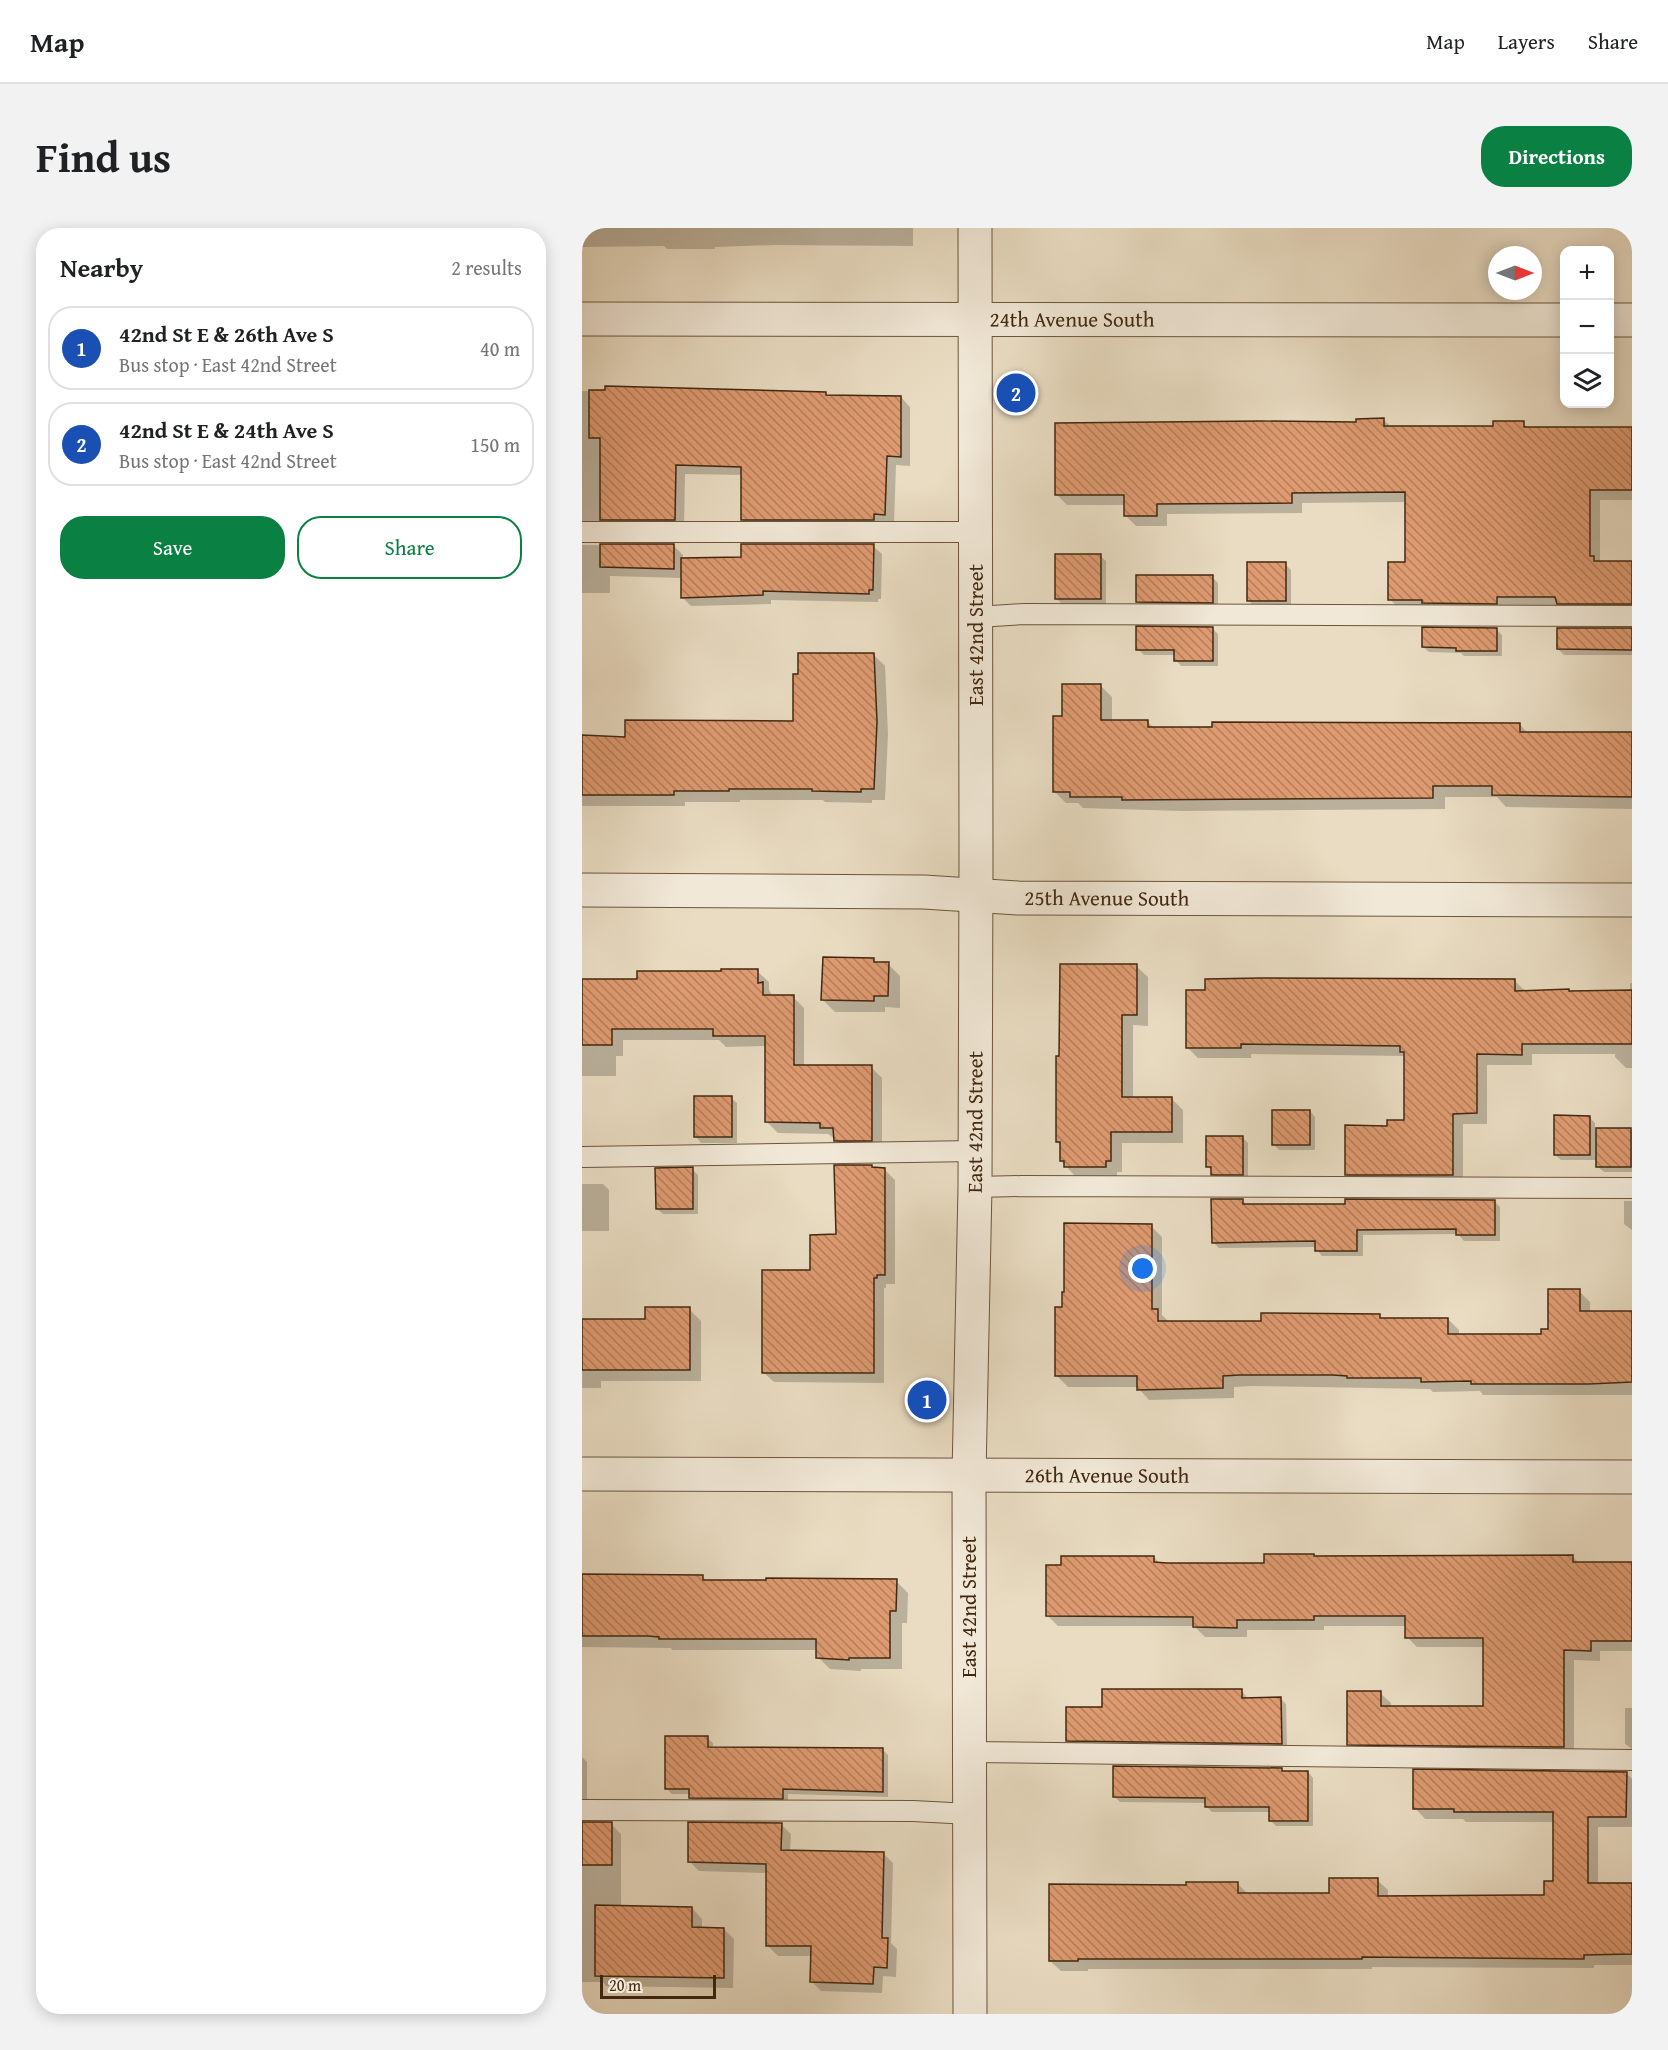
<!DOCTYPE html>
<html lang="en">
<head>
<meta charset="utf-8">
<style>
	:root { --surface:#fff; --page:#f2f2f2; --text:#202124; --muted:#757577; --line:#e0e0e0; --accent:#0b8043 }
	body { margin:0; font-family:"Gentium Book Plus",serif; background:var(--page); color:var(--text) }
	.controls { position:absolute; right:18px; top:18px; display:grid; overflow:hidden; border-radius:12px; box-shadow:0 3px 15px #0003 }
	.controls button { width:54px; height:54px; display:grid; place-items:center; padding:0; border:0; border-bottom:2px solid var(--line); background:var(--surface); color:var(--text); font:30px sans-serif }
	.compass { position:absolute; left:906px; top:18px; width:54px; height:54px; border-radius:50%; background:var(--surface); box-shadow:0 3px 15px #0003; rotate:90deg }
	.scale { position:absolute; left:18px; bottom:15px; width:116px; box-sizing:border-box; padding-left:6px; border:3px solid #422811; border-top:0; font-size:16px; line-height:21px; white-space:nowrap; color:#422811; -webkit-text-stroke:4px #f1e8d7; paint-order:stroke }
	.you { position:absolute; left:561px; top:1041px; width:21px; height:21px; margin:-15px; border:4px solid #fff; border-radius:50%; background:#1a73e8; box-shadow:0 0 0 9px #1a73e833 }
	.badge { display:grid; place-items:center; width:39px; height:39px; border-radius:50%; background:var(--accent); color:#fff; font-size:20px; font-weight:700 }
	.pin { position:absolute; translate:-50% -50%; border:3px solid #fff; box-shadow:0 2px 6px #0006 }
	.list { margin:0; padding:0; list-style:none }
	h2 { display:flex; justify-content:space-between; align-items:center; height:78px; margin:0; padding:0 24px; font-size:26px }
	h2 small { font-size:20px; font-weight:400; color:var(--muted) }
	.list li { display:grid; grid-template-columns:39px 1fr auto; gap:18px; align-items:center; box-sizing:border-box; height:84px; margin:0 12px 12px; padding:0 12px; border:2px solid var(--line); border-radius:24px }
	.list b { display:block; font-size:22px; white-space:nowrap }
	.list p { margin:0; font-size:20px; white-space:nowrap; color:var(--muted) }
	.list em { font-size:20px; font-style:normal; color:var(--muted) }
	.actions { display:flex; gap:12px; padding:18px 24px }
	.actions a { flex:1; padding:14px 0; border:2px solid var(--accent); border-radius:24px; text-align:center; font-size:21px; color:var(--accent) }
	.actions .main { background:var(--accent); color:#fff }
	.icon { flex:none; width:33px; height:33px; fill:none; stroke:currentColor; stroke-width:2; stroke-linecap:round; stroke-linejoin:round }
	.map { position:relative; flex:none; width:1050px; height:1786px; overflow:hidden; border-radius:24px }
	header { display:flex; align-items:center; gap:36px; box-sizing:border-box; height:84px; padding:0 30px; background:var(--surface); border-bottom:2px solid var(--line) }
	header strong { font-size:28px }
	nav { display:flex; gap:33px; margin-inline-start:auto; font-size:21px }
	.intro { display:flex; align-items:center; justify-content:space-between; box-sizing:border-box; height:144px; padding:0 36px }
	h1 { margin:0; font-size:42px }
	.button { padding:15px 27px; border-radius:24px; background:var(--accent); color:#fff; font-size:21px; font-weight:700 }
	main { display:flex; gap:36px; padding:0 36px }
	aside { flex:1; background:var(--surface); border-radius:24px; box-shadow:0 3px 15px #0003 }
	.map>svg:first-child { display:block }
</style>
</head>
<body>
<header>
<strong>Map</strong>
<nav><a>Map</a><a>Layers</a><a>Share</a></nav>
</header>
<div class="intro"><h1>Find us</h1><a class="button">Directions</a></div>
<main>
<aside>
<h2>Nearby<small>2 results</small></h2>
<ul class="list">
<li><span class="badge" style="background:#1a4fb4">1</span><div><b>42nd St E &amp; 26th Ave S</b><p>Bus stop · East 42nd Street</p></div><em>40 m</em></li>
<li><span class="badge" style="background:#1a4fb4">2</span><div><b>42nd St E &amp; 24th Ave S</b><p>Bus stop · East 42nd Street</p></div><em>150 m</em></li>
</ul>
<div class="actions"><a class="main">Save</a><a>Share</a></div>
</aside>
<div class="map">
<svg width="1050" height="1786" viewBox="0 0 1050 1786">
	<defs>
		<pattern id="building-back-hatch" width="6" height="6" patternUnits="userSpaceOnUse" patternTransform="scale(1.5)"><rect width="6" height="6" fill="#de9a70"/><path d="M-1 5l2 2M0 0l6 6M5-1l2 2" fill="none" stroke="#b67e5b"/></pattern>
	</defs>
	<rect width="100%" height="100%" fill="#e9dcc2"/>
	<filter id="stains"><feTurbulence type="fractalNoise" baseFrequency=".00333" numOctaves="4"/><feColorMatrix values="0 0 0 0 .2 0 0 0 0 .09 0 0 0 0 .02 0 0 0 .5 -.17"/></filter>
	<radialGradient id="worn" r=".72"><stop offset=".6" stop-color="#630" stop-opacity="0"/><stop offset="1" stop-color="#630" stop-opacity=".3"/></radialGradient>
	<g fill="#0003">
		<path d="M 0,0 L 331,0 L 331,18 L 192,17 L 133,19 L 133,21 L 85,21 L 82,18 L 0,19 Z"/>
		<path d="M 0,163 L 243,166 L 246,168 L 319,169 L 328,179 L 328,238 L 314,237 L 312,296 L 170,301 L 160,291 L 160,247 L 103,246 L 102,301 L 0,307 Z"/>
		<path d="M 802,192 L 809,199 L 912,199 L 941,195 L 947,201 L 1050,200 L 1050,272 L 1018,272 L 1018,335 L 1050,335 L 1050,386 L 818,382 L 808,371 L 824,336 L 824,274 L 720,275 L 720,285 L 585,286 L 585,298 L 554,298 L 543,287 L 543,277 L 485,277 L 474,266 L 775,196 Z"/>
		<path d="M 0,317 L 92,318 L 101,327 L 101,331 L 160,331 L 291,318 L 300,326 L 299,371 L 296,371 L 296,374 L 189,372 L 189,376 L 109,378 L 100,369 L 100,350 L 28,348 L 28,365 L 0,365 Z"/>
		<path d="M 518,328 L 524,333 L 524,376 L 480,376 L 474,370 Z"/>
		<path d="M 703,336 L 709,342 L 709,378 L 672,378 L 666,372 Z"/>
		<path d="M 630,349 L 636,355 L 636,380 L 562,379 L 556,374 Z"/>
		<path d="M 630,400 L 636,406 L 636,438 L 599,438 L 594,432 L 594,427 L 562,427 L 556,421 Z"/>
		<path d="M 914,401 L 920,407 L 920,428 L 882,428 L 879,425 L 847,424 L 841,419 Z"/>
		<path d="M 1050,401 L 1050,427 L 982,427 L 976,421 Z"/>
		<path d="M 291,426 L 303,438 L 306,506 L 303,572 L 290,572 L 290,575 L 243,574 L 241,572 L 158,572 L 158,574 L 103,574 L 103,578 L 0,578 L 0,509 L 44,511 L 212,495 L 217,447 Z"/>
		<path d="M 518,457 L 530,469 L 530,493 L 565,493 L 572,500 L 937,496 L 946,505 L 1050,505 L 1050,581 L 924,579 L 915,569 L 863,569 L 863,581 L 600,583 L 501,580 L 496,575 L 484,575 L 472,563 L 481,490 Z"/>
		<path d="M 291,731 L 295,735 L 306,736 L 318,748 L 318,780 L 303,779 L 303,784 L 253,784 L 241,772 Z"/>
		<path d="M 554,738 L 566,749 L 566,798 L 551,797 L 551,871 L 590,871 L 601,882 L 601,915 L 540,915 L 540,944 L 535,944 L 535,950 L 495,950 L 479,933 L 479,918 L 475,914 L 479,829 Z"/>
		<path d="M 175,743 L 187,754 L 187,762 L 191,769 L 211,769 L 222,780 L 222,838 L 289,839 L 300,850 L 300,923 L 264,924 L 253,911 L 246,906 L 196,905 L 185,894 L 185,818 L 144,819 L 137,812 L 41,812 L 41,828 L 34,828 L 34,848 L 0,848 L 0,753 L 56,753 Z"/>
		<path d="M 933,753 L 944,764 L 986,762 L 989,765 L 1048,764 L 1048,755 L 1050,755 L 1050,840 L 1044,840 L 1033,829 L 1033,826 L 950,826 L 950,837 L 905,837 L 905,896 L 881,896 L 881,958 L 775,957 L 764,946 L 807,899 L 824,893 L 824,828 L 669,826 L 669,830 L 616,830 L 605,819 Z"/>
		<path d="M 149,870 L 155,875 L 155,915 L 119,915 L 114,909 Z"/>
		<path d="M 728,883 L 733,889 L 733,922 L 697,922 L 691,916 Z"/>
		<path d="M 1007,889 L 1013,895 L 1013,902 L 1048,902 L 1050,904 L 1050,944 L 1022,944 L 1016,939 L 1016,932 L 979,932 L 973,927 Z"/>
		<path d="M 660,909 L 666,915 L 666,952 L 636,952 L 626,938 Z"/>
		<path d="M 289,938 L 292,940 L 303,942 L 313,952 L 313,1056 L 304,1056 L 304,1060 L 302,1060 L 302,1155 L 192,1154 L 181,1144 L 230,1044 L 255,1008 Z"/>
		<path d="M 110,941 L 116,947 L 116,986 L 81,986 L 75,981 Z"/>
		<path d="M 0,956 L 21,956 L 27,962 L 27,1003 L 0,1003 Z"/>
		<path d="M 660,972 L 666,978 L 764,978 L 912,973 L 918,979 L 918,1013 L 882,1013 L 876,1006 L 781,1007 L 781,1028 L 740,1028 L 735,1022 L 735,1019 L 637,1020 L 632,1015 Z"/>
		<path d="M 1042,973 L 1050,973 L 1050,1002 L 1042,996 Z"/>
		<path d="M 569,998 L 580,1009 L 580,1087 L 587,1094 L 680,1094 L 797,1088 L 800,1091 L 866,1091 L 877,1102 L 877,1107 L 960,1107 L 967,1103 L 997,1063 L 1008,1074 L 1008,1085 L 1050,1085 L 1050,1167 L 901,1167 L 898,1163 L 851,1164 L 848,1161 L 669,1158 L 652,1159 L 652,1170 L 567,1172 L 557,1161 L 557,1159 L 486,1159 L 475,1148 L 482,1080 Z"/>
		<path d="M 107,1081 L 119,1093 L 119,1153 L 19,1153 L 19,1160 L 0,1160 L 0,1092 L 64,1092 Z"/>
		<path d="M 731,1327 L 734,1330 L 991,1329 L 998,1336 L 1050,1336 L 1050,1423 L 1018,1423 L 1018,1433 L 992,1432 L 992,1529 L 777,1526 L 766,1516 L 798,1465 L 809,1475 L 809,1480 L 903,1480 L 903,1419 L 835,1419 L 825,1409 L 825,1398 L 742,1398 L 742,1402 L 665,1402 L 665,1409 L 623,1409 L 612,1398 L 476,1398 L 466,1388 L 572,1329 L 578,1336 L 683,1336 Z"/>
		<path d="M 0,1347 L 121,1349 L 126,1354 L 314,1353 L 326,1365 L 325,1395 L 320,1395 L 320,1441 L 279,1441 L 279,1443 L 248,1441 L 236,1429 L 236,1422 L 90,1422 L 89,1420 L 0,1419 Z"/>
		<path d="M 660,1463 L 666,1471 L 698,1470 L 704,1476 L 705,1521 L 491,1518 L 486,1513 L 522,1480 Z"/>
		<path d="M 1043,1480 L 1050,1480 L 1050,1521 L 1043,1516 Z"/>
		<path d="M 125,1510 L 131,1515 L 131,1521 L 300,1521 L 306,1527 L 306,1569 L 206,1566 L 206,1576 L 114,1575 L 108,1570 L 108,1566 L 90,1566 L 84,1560 Z"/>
		<path d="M 0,1529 L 5,1534 L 5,1582 L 0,1586 Z"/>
		<path d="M 699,1541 L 702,1544 L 726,1544 L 731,1550 L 731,1598 L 694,1598 L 688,1592 L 688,1584 L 630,1584 L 624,1578 L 624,1575 L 538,1574 L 532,1568 Z"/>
		<path d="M 1044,1545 L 1050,1551 L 1050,1599 L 1016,1599 L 1016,1656 L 1050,1656 L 1050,1737 L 1012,1737 L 1012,1740 L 790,1739 L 790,1741 L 506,1741 L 506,1743 L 479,1743 L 468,1733 L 606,1659 L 655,1655 L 666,1666 L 748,1666 L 795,1652 L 806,1662 L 806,1670 L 964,1669 L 972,1654 L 972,1594 L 884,1594 L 881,1591 L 843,1591 L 833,1580 Z"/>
		<path d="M 0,1594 L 29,1596 L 39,1606 L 39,1679 L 110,1680 L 120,1691 L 120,1701 L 142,1701 L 152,1711 L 151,1760 L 24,1758 L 21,1754 L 0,1754 Z"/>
		<path d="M 199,1596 L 209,1606 L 208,1623 L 301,1625 L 311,1635 L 309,1715 L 315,1721 L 314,1749 L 301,1748 L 300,1765 L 239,1763 L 229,1753 L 230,1728 L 196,1728 L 186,1718 L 186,1645 L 117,1643 L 107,1633 Z"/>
	</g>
	<g fill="url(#building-back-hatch)" stroke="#422811" stroke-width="1.5">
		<path d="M 23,158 L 244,164 L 244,167 L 319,168 L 319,229 L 305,228 L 303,287 L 292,286 L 292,292 L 159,292 L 159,239 L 94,237 L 93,292 L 18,292 L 18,210 L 7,210 L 7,162 L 23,162 Z"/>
		<path d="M 802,190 L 802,198 L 911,198 L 911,193 L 942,193 L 942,199 L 1050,199 L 1050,262 L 1008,262 L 1008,328 L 1012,328 L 1012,333 L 1050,333 L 1050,376 L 975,376 L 973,369 L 915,369 L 915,376 L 840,375 L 840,372 L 806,372 L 806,334 L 823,334 L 823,264 L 710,265 L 710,275 L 575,276 L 575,288 L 542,288 L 542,267 L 473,267 L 473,195 L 678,193 L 774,194 L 774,191 Z"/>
		<path d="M 18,316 L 92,316 L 92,341 L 18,339 Z"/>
		<path d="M 159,316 L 292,316 L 291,362 L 287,362 L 287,366 L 181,363 L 181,367 L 99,370 L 99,330 L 159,329 Z"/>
		<rect x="473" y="326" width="46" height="45"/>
		<rect x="665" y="334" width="39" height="39"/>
		<path d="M 554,347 L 631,347 L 631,375 L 554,374 Z"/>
		<path d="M 554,398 L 631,399 L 631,433 L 592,433 L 592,422 L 554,422 Z"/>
		<path d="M 840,399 L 915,400 L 915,423 L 874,423 L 874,420 L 840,419 Z"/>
		<path d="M 975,400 L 1050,400 L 1050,422 L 975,421 Z"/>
		<path d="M 216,425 L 292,425 L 295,494 L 292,561 L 279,561 L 279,564 L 230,563 L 230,561 L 147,561 L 147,563 L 92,563 L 92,567 L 0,567 L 0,507 L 43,509 L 43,492 L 211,493 L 211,446 L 216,446 Z"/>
		<path d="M 480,456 L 519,456 L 519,492 L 566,492 L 566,499 L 630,499 L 630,494 L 938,495 L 938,504 L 1050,504 L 1050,569 L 910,567 L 910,558 L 851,558 L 851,570 L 540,572 L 540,569 L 488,569 L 488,564 L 471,564 L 471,488 L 480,488 Z"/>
		<path d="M 241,729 L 292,730 L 292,734 L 307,734 L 306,768 L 292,768 L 292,773 L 239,772 Z"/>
		<path d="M 478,736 L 555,736 L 555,787 L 540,787 L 540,869 L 590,869 L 590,904 L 529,904 L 529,933 L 524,933 L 524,939 L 482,939 L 482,933 L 478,933 L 478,914 L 474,914 L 474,828 L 477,828 Z"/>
		<path d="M 139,741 L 176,741 L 176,755 L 181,754 L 181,767 L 212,767 L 212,837 L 290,837 L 290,913 L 252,913 L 251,900 L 238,900 L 238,895 L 183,894 L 183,808 L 131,808 L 131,801 L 30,801 L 30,817 L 0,817 L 0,751 L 55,751 L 55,743 L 139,743 Z"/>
		<path d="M 679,750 L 933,751 L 933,763 L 987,761 L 987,763 L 1050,762 L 1050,816 L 940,816 L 940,827 L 895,826 L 895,885 L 871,886 L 871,947 L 763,947 L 763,897 L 805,898 L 805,892 L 822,892 L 822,824 L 818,824 L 818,818 L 659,816 L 659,820 L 604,820 L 604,762 L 623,762 L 623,751 Z"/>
		<rect x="112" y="868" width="38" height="41"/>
		<rect x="690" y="882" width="38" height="35"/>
		<path d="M 972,887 L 1008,888 L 1008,927 L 972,927 Z"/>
		<rect x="1014" y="900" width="35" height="39"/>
		<path d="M 624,908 L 661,908 L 661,947 L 629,947 L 629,939 L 624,939 Z"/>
		<path d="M 252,937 L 290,937 L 290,939 L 303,940 L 303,1047 L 295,1047 L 295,1050 L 292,1050 L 292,1145 L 180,1145 L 180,1042 L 228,1042 L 228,1007 L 254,1006 Z"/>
		<path d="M 111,939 L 111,981 L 74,981 L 73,940 Z"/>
		<path d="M 629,971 L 661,971 L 661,976 L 763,976 L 763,971 L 913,972 L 913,1007 L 874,1007 L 874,1001 L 775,1002 L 775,1023 L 733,1023 L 733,1013 L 630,1015 Z"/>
		<path d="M 482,995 L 570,996 L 570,1081 L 576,1081 L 576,1093 L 679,1093 L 679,1085 L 798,1086 L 798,1090 L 866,1090 L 866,1106 L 959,1106 L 959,1101 L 966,1101 L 966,1061 L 998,1061 L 998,1083 L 1050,1083 L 1050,1154 L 1007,1156 L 889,1156 L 889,1153 L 839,1154 L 839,1150 L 765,1150 L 765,1148 L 751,1147 L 657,1147 L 641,1148 L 641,1160 L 555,1162 L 555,1148 L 473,1148 L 473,1079 L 480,1079 L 480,1064 L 482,1064 Z"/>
		<path d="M 63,1079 L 108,1079 L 108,1142 L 0,1142 L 0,1091 L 63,1091 Z"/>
		<path d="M 682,1326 L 732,1326 L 732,1328 L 991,1327 L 991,1334 L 1050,1334 L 1050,1413 L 1009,1413 L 1009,1423 L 982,1422 L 982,1519 L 765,1517 L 765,1463 L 799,1463 L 799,1478 L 901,1478 L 901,1410 L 823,1410 L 823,1388 L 732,1388 L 732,1392 L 655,1392 L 655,1400 L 611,1399 L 611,1389 L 464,1388 L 464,1337 L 479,1337 L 479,1328 L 572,1328 L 572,1334 L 585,1335 L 682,1335 Z"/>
		<path d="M 0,1346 L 121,1347 L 121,1352 L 184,1352 L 184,1350 L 315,1351 L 314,1383 L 308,1383 L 308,1430 L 267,1430 L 267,1432 L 234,1430 L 234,1411 L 77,1411 L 77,1409 L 66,1408 L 0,1408 Z"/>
		<path d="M 520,1461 L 660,1461 L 660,1470 L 699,1469 L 700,1516 L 484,1513 L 484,1479 L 520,1479 Z"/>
		<path d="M 83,1508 L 126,1508 L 126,1519 L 301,1520 L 301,1564 L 201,1561 L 201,1571 L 107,1570 L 107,1561 L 83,1561 Z"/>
		<path d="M 531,1538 L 700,1540 L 700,1543 L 726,1543 L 726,1593 L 687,1593 L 687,1579 L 623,1579 L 623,1570 L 531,1569 Z"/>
		<path d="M 831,1541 L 1045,1544 L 1044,1589 L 1006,1589 L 1006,1655 L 1050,1655 L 1050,1726 L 1002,1727 L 1002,1731 L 780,1729 L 780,1731 L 496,1731 L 496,1733 L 467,1733 L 467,1656 L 604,1657 L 604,1654 L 656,1654 L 656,1665 L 747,1665 L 747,1650 L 796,1650 L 796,1668 L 962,1667 L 962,1653 L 971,1653 L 971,1584 L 872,1584 L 872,1581 L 831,1581 Z"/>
		<rect x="0" y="1594" width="30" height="43"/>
		<path d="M 106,1594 L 200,1595 L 199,1622 L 302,1624 L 300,1710 L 306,1710 L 305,1740 L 292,1739 L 291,1756 L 228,1754 L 229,1718 L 184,1718 L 184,1636 L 106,1634 Z"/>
		<path d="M 13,1677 L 110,1679 L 110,1699 L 142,1700 L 142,1750 L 13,1748 Z"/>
	</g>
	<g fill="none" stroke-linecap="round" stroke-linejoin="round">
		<defs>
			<g id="service">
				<path d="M 0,304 L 395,304"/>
				<path d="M 395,389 L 442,386 L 1050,388"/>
				<path d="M 0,929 L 393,923"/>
				<path d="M 393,959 L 440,958 L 1050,960"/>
				<path d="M 387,1524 L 1050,1532"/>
				<path d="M 0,1582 L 331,1583 L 388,1586"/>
			</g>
			<g id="minor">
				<path id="s1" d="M 0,91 L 982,92"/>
				<path d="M 1028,92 L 1050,92"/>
				<path id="s2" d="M 0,662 L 342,664 L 436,670 L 1050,672"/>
				<path id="s3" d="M 0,1246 L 1050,1249"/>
			</g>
			<g id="tertiary">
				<path id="s4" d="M 388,1786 L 387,1247 L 393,959 L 394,633 L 393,0"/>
			</g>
		</defs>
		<use href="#service" stroke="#6c553d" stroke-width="22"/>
		<use href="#minor" stroke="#6c553d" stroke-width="35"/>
		<use href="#tertiary" stroke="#6c553d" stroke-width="35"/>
		<use href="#service" stroke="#f1e8d7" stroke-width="20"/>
		<use href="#minor" stroke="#f1e8d7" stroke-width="33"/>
		<use href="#tertiary" stroke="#f1e8d7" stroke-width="33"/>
	</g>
	<g text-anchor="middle" stroke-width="6" stroke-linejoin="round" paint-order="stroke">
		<g font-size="21" fill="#422811" stroke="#f1e8d7">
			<text dy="7" stroke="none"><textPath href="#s1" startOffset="490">24th Avenue South</textPath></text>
			<text transform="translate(394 407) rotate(-90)" y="7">East 42nd Street</text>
			<text dy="7" stroke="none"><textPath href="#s2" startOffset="525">25th Avenue South</textPath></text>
			<text dy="7" stroke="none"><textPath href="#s4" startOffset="892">East 42nd Street</textPath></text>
			<text dy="7" stroke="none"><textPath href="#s3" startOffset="525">26th Avenue South</textPath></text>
			<text transform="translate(387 1379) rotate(-90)" y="7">East 42nd Street</text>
		</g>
	</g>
	<rect width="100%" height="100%" filter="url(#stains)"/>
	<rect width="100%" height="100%" fill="url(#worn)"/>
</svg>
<div class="controls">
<button>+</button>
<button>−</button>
<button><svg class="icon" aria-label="layers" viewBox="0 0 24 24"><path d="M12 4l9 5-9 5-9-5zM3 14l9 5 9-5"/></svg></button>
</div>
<svg class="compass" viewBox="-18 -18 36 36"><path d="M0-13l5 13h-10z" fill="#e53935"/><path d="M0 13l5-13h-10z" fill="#757577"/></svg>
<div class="scale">20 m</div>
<div class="you"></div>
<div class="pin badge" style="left:345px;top:1172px;background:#1a4fb4">1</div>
<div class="pin badge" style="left:434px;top:165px;background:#1a4fb4">2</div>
</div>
</main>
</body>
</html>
